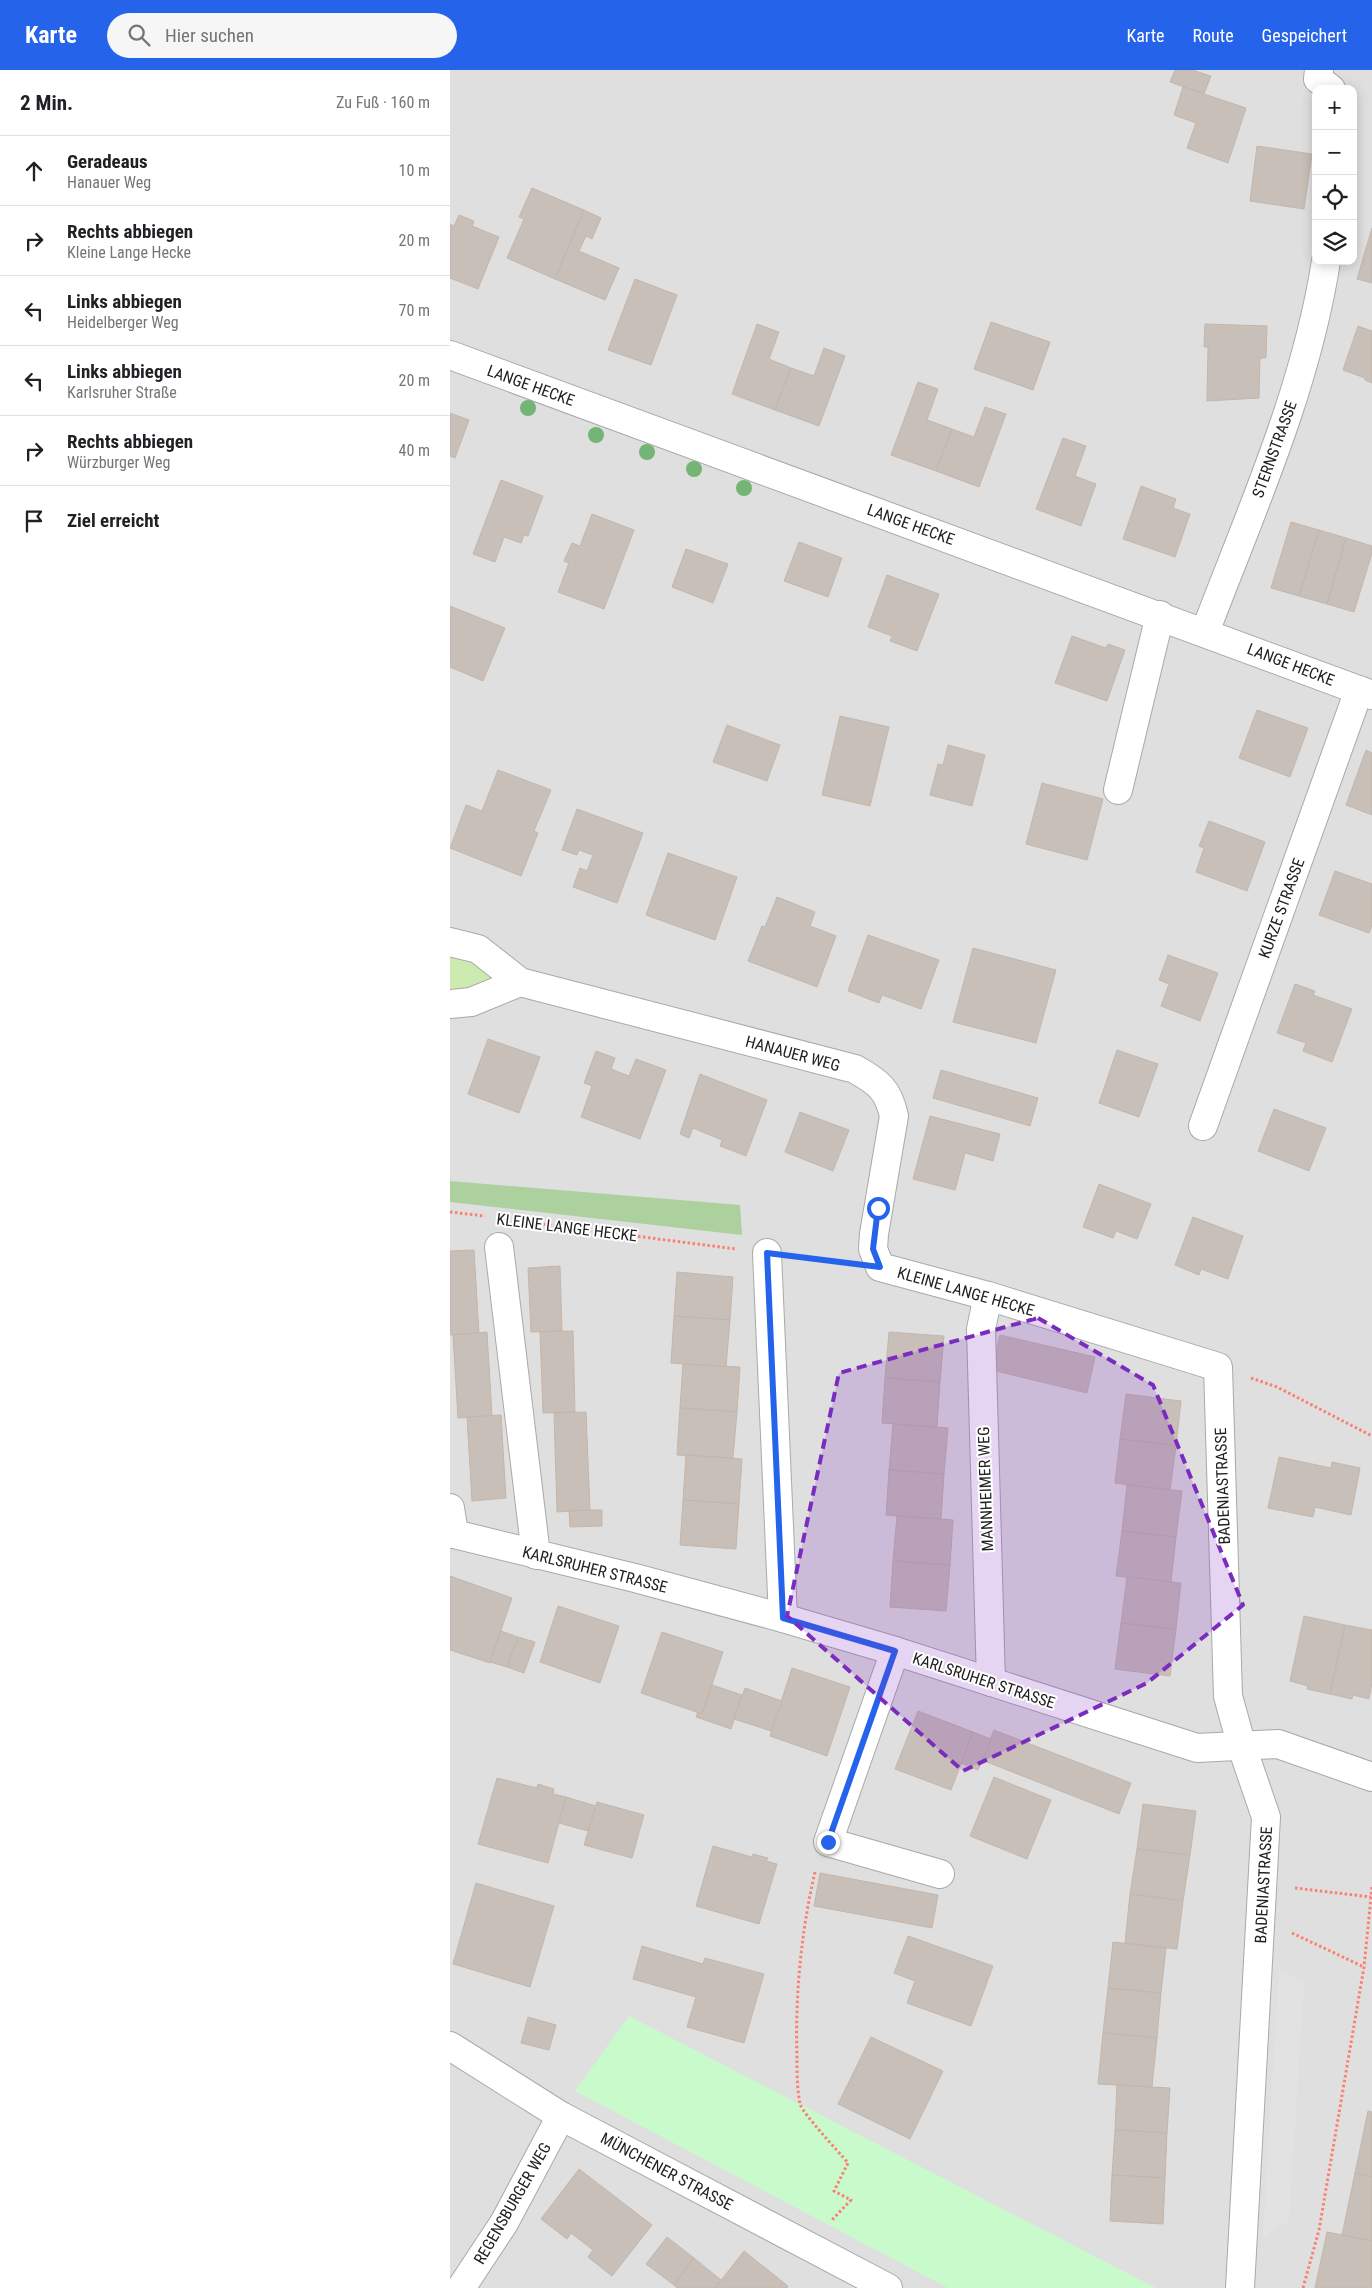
<!DOCTYPE html>
<html lang="de">
<head>
<meta charset="utf-8">
<style>
	:root { --surface:#fff; --page:#f6f6f6; --text:#202124; --muted:#757577; --line:#e0e0e0; --accent:#2563eb }
	body { margin:0; font-family:"Roboto Condensed",sans-serif; background:var(--page); color:var(--text) }
	.controls { position:absolute; right:15px; top:15px; display:grid; overflow:hidden; border-radius:10px; box-shadow:0 2px 12px #0003 }
	.controls button { width:45px; height:45px; display:grid; place-items:center; padding:0; border:0; border-bottom:1px solid var(--line); background:var(--surface); color:var(--text); font:25px sans-serif }
	.stop { position:absolute; width:15px; height:15px; margin:-11px; border:4px solid #2563eb; border-radius:50%; background:#fff }
	.stop.end { background:#2563eb; border-color:#fff; box-shadow:0 1px 5px #0008 }
	.list { margin:0; padding:0; list-style:none }
	h2 { display:flex; justify-content:space-between; align-items:center; height:65px; margin:0; padding:0 20px; font-size:21px }
	h2 small { font-size:16px; font-weight:400; color:var(--muted) }
	.list li { display:grid; grid-template-columns:32px 1fr auto; gap:15px; align-items:center; box-sizing:border-box; height:70px; padding:0 20px; border-top:1px solid var(--line) }
	.list b { display:block; font-size:19px; white-space:nowrap }
	.list p { margin:0; font-size:16px; white-space:nowrap; color:var(--muted) }
	.list em { font-size:16px; font-style:normal; color:var(--muted) }
	.icon { flex:none; width:28px; height:28px; fill:none; stroke:currentColor; stroke-width:2; stroke-linecap:round; stroke-linejoin:round }
	.map { position:relative; flex:none; width:922px; height:2218px; overflow:hidden }
	header { display:flex; align-items:center; gap:30px; box-sizing:border-box; height:70px; padding:0 25px; background:var(--accent); color:#fff }
	header strong { font-size:24px }
	nav { display:flex; gap:28px; margin-inline-start:auto; font-size:18px }
	.search { width:350px; height:45px; background:var(--page); display:flex; align-items:center; gap:12px; box-sizing:border-box; padding:0 18px; border-radius:28px; color:var(--muted); font-size:19px }
	main { display:flex }
	aside { flex:1; background:var(--surface) }
	.map>svg:first-child { display:block }
</style>
</head>
<body>
<header>
<strong>Karte</strong>
<div class="search"><svg class="icon" aria-label="search" viewBox="0 0 24 24"><circle cx="10" cy="10" r="6"/><path d="M15 15l6 6"/></svg>Hier suchen</div>
<nav><a>Karte</a><a>Route</a><a>Gespeichert</a></nav>
</header>
<main>
<aside>
<h2>2 Min.<small>Zu Fuß · 160 m</small></h2>
<ul class="list">
<li><svg class="icon" aria-label="ahead" viewBox="0 0 24 24"><path d="M12 20V5M6 11l6-6 6 6"/></svg><div><b>Geradeaus</b><p>Hanauer Weg</p></div><em>10 m</em></li>
<li><svg class="icon" aria-label="right" viewBox="0 0 24 24"><path d="M7 20v-9h11M14 6l5 5-5 5"/></svg><div><b>Rechts abbiegen</b><p>Kleine Lange Hecke</p></div><em>20 m</em></li>
<li><svg class="icon" aria-label="left" viewBox="0 0 24 24"><path d="M17 20v-9H6M10 6l-5 5 5 5"/></svg><div><b>Links abbiegen</b><p>Heidelberger Weg</p></div><em>70 m</em></li>
<li><svg class="icon" aria-label="left" viewBox="0 0 24 24"><path d="M17 20v-9H6M10 6l-5 5 5 5"/></svg><div><b>Links abbiegen</b><p>Karlsruher Straße</p></div><em>20 m</em></li>
<li><svg class="icon" aria-label="right" viewBox="0 0 24 24"><path d="M7 20v-9h11M14 6l5 5-5 5"/></svg><div><b>Rechts abbiegen</b><p>Würzburger Weg</p></div><em>40 m</em></li>
<li><svg class="icon" aria-label="arrive" viewBox="0 0 24 24"><path d="M6 21V4h12l-3 4 3 4H6"/></svg><div><b>Ziel erreicht</b></div></li>
</ul>
</aside>
<div class="map">
<svg width="922" height="2218" viewBox="0 0 922 2218">
	<rect width="100%" height="100%" fill="#f2efe9"/>
	<path fill="#e0dfdf" fill-rule="evenodd" d="M 0,0 L 922,0 L 922,2218 L 0,2218 ZM 866,19 L 903,19 L 903,191 L 866,191 Z"/>
	<path fill="#cdebb0" d="M 0,887 L 40,899 L 46,905 L 40,914 L 0,923 Z"/>
	<path fill="#add19e" d="M 0,1111 L 290,1135 L 292,1165 L 0,1132 Z"/>
	<path fill="#c8facc" d="M 179,1946 L 706,2218 L 498,2218 L 125,2021 Z"/>
	<path fill="#e2e2e2" d="M 829,1901 L 854,1912 L 839,2150 L 813,2167 Z"/>
	<g fill="#c7bfb8" stroke="#c4b6ab">
		<path d="M 725,0 L 742,0 L 761,6 L 754,24 L 720,12 Z"/>
		<path d="M 733,17 L 796,38 L 778,93 L 737,78 L 746,53 L 724,45 Z"/>
		<path d="M 807,76 L 862,84 L 854,139 L 800,131 Z"/>
		<path d="M 82,118 L 134,140 L 105,209 L 57,188 L 74,149 L 69,147 Z"/>
		<path d="M 134,140 L 151,148 L 142,169 L 136,166 L 129,181 L 169,198 L 155,230 L 105,209 Z"/>
		<path d="M 9,145 L 24,151 L 22,156 L 49,167 L 28,219 L 0,208 L 0,154 L 4,156 Z"/>
		<path d="M 922,158 L 922,213 L 907,209 Z"/>
		<path d="M 185,209 L 227,225 L 201,295 L 158,280 Z"/>
		<path d="M 541,252 L 600,272 L 583,320 L 524,299 Z"/>
		<path d="M 307,254 L 329,262 L 319,289 L 341,298 L 325,340 L 282,324 Z"/>
		<path d="M 755,254 L 817,256 L 816,288 L 810,288 L 809,328 L 757,331 L 758,277 L 754,277 Z"/>
		<path d="M 908,256 L 922,261 L 922,313 L 915,310 L 915,308 L 893,300 Z"/>
		<path d="M 374,278 L 395,286 L 369,356 L 325,340 L 341,298 L 364,306 Z"/>
		<path d="M 468,312 L 488,319 L 477,350 L 502,359 L 486,401 L 441,385 Z"/>
		<path d="M 535,337 L 556,344 L 529,417 L 486,401 L 502,359 L 524,367 Z"/>
		<path d="M 0,343 L 19,350 L 5,388 L 0,386 Z"/>
		<path d="M 613,368 L 636,376 L 625,406 L 646,414 L 631,456 L 586,439 Z"/>
		<path d="M 51,410 L 93,426 L 78,466 L 74,465 L 71,473 L 54,467 L 45,492 L 23,484 Z"/>
		<path d="M 691,416 L 726,429 L 723,438 L 740,444 L 725,487 L 673,469 Z"/>
		<path d="M 142,444 L 184,460 L 154,539 L 108,522 L 119,493 L 114,491 L 122,473 L 130,476 Z"/>
		<path d="M 841,452 L 869,460 L 849,526 L 821,518 Z"/>
		<path d="M 869,460 L 896,468 L 877,534 L 849,526 Z"/>
		<path d="M 896,468 L 922,476 L 922,483 L 904,542 L 877,534 Z"/>
		<path d="M 349,472 L 392,488 L 378,527 L 334,511 Z"/>
		<path d="M 236,479 L 278,494 L 263,533 L 222,517 Z"/>
		<path d="M 437,505 L 489,524 L 467,581 L 440,571 L 442,566 L 418,557 Z"/>
		<path d="M 0,536 L 55,558 L 33,611 L 0,597 Z"/>
		<path d="M 622,566 L 656,578 L 658,574 L 675,580 L 657,631 L 605,613 Z"/>
		<path d="M 807,640 L 858,658 L 840,707 L 789,688 Z"/>
		<path d="M 390,646 L 439,657 L 420,736 L 372,725 Z"/>
		<path d="M 277,655 L 330,675 L 317,711 L 263,692 Z"/>
		<path d="M 498,675 L 535,685 L 522,736 L 480,725 L 488,694 L 493,695 Z"/>
		<path d="M 916,680 L 922,683 L 922,745 L 896,735 Z"/>
		<path d="M 48,700 L 101,720 L 84,761 L 88,763 L 71,806 L 0,778 L 16,735 L 32,741 Z"/>
		<path d="M 592,713 L 653,729 L 637,790 L 576,774 Z"/>
		<path d="M 127,739 L 193,763 L 167,833 L 123,817 L 130,798 L 137,801 L 143,785 L 129,780 L 127,785 L 112,780 Z"/>
		<path d="M 759,751 L 815,772 L 797,821 L 746,802 L 754,778 L 749,776 Z"/>
		<path d="M 218,783 L 287,807 L 265,870 L 196,845 Z"/>
		<path d="M 885,801 L 922,814 L 922,855 L 919,863 L 869,845 Z"/>
		<path d="M 327,827 L 365,842 L 360,856 L 386,866 L 367,917 L 298,891 L 312,856 L 315,857 Z"/>
		<path d="M 418,865 L 489,890 L 471,939 L 432,925 L 429,933 L 398,921 Z"/>
		<path d="M 523,878 L 606,900 L 586,973 L 503,952 Z"/>
		<path d="M 718,885 L 768,903 L 750,951 L 711,936 L 719,914 L 709,910 Z"/>
		<path d="M 845,914 L 865,921 L 863,925 L 902,939 L 882,992 L 853,981 L 856,973 L 827,963 Z"/>
		<path d="M 38,969 L 90,987 L 69,1043 L 18,1024 Z"/>
		<path d="M 667,980 L 708,994 L 689,1047 L 649,1033 Z"/>
		<path d="M 146,981 L 165,988 L 161,999 L 179,1006 L 186,989 L 216,1000 L 190,1069 L 131,1047 L 142,1016 L 134,1013 Z"/>
		<path d="M 491,1000 L 588,1028 L 580,1056 L 483,1028 Z"/>
		<path d="M 250,1004 L 317,1030 L 296,1086 L 270,1076 L 272,1070 L 243,1058 L 239,1068 L 230,1064 Z"/>
		<path d="M 824,1039 L 876,1058 L 859,1101 L 808,1081 Z"/>
		<path d="M 350,1042 L 399,1060 L 383,1101 L 335,1082 Z"/>
		<path d="M 480,1046 L 550,1064 L 543,1091 L 515,1083 L 505,1120 L 463,1109 Z"/>
		<path d="M 649,1114 L 701,1134 L 687,1169 L 666,1161 L 663,1168 L 633,1157 Z"/>
		<path d="M 743,1147 L 793,1166 L 778,1209 L 751,1199 L 749,1205 L 725,1195 Z"/>
		<path d="M 24,1180 L 29,1263 L 0,1265 L 0,1181 Z"/>
		<path d="M 110,1196 L 112,1261 L 81,1262 L 78,1198 Z"/>
		<path d="M 227,1202 L 283,1207 L 280,1250 L 224,1246 Z"/>
		<path d="M 224,1246 L 280,1250 L 276,1297 L 221,1293 Z"/>
		<path d="M 123,1261 L 125,1342 L 93,1343 L 90,1262 Z"/>
		<path d="M 37,1262 L 42,1346 L 8,1348 L 3,1265 Z"/>
		<path d="M 439,1262 L 494,1266 L 490,1312 L 435,1308 Z"/>
		<path d="M 550,1265 L 645,1287 L 637,1323 L 542,1300 Z"/>
		<path d="M 233,1294 L 290,1297 L 287,1342 L 230,1338 Z"/>
		<path d="M 435,1308 L 490,1312 L 487,1357 L 432,1353 Z"/>
		<path d="M 676,1324 L 731,1331 L 726,1376 L 670,1369 Z"/>
		<path d="M 230,1338 L 287,1342 L 283,1388 L 227,1385 Z"/>
		<path d="M 136,1342 L 140,1440 L 107,1442 L 104,1343 Z"/>
		<path d="M 51,1345 L 56,1428 L 22,1431 L 17,1347 Z"/>
		<path d="M 443,1354 L 498,1358 L 494,1404 L 439,1400 Z"/>
		<path d="M 670,1369 L 726,1376 L 720,1420 L 665,1413 Z"/>
		<path d="M 236,1385 L 292,1389 L 289,1434 L 233,1430 Z"/>
		<path d="M 829,1387 L 881,1398 L 882,1392 L 910,1398 L 901,1445 L 865,1437 L 863,1447 L 818,1438 Z"/>
		<path d="M 439,1400 L 494,1404 L 491,1449 L 436,1445 Z"/>
		<path d="M 677,1415 L 732,1421 L 726,1467 L 672,1461 Z"/>
		<path d="M 233,1430 L 289,1434 L 286,1479 L 230,1475 Z"/>
		<path d="M 140,1440 L 152,1440 L 152,1456 L 120,1457 L 119,1441 Z"/>
		<path d="M 447,1446 L 503,1450 L 500,1495 L 443,1491 Z"/>
		<path d="M 672,1461 L 726,1467 L 721,1512 L 666,1506 Z"/>
		<path d="M 443,1491 L 500,1495 L 496,1541 L 440,1537 Z"/>
		<path d="M 0,1506 L 62,1528 L 40,1593 L 0,1580 Z"/>
		<path d="M 677,1507 L 731,1513 L 726,1559 L 671,1553 Z"/>
		<path d="M 108,1536 L 169,1556 L 150,1613 L 90,1592 Z"/>
		<path d="M 854,1546 L 895,1555 L 880,1624 L 857,1619 L 858,1616 L 840,1611 Z"/>
		<path d="M 671,1553 L 726,1559 L 720,1606 L 665,1599 Z"/>
		<path d="M 895,1555 L 922,1560 L 922,1613 L 919,1629 L 903,1625 L 902,1629 L 880,1624 Z"/>
		<path d="M 51,1561 L 68,1567 L 57,1597 L 40,1592 Z"/>
		<path d="M 212,1562 L 273,1582 L 252,1644 L 191,1623 Z"/>
		<path d="M 68,1567 L 85,1572 L 74,1603 L 57,1597 Z"/>
		<path d="M 342,1598 L 400,1617 L 377,1686 L 320,1666 Z"/>
		<path d="M 262,1615 L 292,1625 L 281,1659 L 246,1647 L 248,1642 L 252,1644 Z"/>
		<path d="M 295,1618 L 332,1631 L 321,1661 L 284,1649 Z"/>
		<path d="M 468,1641 L 523,1662 L 501,1720 L 445,1699 Z"/>
		<path d="M 544,1660 L 681,1713 L 669,1744 L 532,1690 Z"/>
		<path d="M 523,1662 L 541,1669 L 528,1700 L 511,1693 Z"/>
		<path d="M 544,1707 L 601,1730 L 577,1789 L 520,1766 Z"/>
		<path d="M 47,1708 L 87,1718 L 88,1714 L 104,1719 L 103,1724 L 116,1727 L 98,1793 L 28,1774 Z"/>
		<path d="M 116,1727 L 146,1736 L 138,1761 L 109,1753 Z"/>
		<path d="M 147,1732 L 194,1745 L 182,1788 L 134,1775 Z"/>
		<path d="M 693,1734 L 746,1741 L 740,1785 L 687,1779 Z"/>
		<path d="M 263,1776 L 302,1787 L 303,1784 L 318,1788 L 316,1791 L 327,1794 L 309,1854 L 246,1836 Z"/>
		<path d="M 687,1779 L 740,1785 L 733,1831 L 680,1824 Z"/>
		<path d="M 370,1803 L 488,1825 L 482,1858 L 364,1836 Z"/>
		<path d="M 26,1813 L 104,1836 L 80,1917 L 3,1894 Z"/>
		<path d="M 680,1824 L 733,1831 L 727,1879 L 675,1873 Z"/>
		<path d="M 458,1866 L 543,1896 L 521,1956 L 457,1933 L 465,1911 L 444,1903 Z"/>
		<path d="M 663,1872 L 716,1878 L 711,1923 L 658,1918 Z"/>
		<path d="M 192,1876 L 253,1894 L 255,1888 L 314,1904 L 294,1973 L 237,1957 L 246,1927 L 183,1909 Z"/>
		<path d="M 658,1918 L 711,1923 L 707,1968 L 653,1963 Z"/>
		<path d="M 78,1947 L 106,1955 L 99,1980 L 71,1973 Z"/>
		<path d="M 653,1963 L 707,1968 L 702,2017 L 648,2014 Z"/>
		<path d="M 421,1967 L 493,2001 L 460,2069 L 388,2034 Z"/>
		<path d="M 667,2015 L 720,2018 L 717,2063 L 665,2060 Z"/>
		<path d="M 918,2041 L 922,2042 L 922,2107 L 905,2103 Z"/>
		<path d="M 665,2060 L 717,2063 L 715,2108 L 662,2105 Z"/>
		<path d="M 129,2099 L 202,2155 L 162,2206 L 138,2187 L 143,2180 L 121,2163 L 117,2169 L 91,2149 Z"/>
		<path d="M 905,2103 L 922,2107 L 922,2171 L 892,2165 Z"/>
		<path d="M 662,2105 L 715,2108 L 713,2154 L 660,2151 Z"/>
		<path d="M 877,2162 L 922,2171 L 922,2218 L 865,2218 Z"/>
		<path d="M 217,2167 L 244,2188 L 224,2215 L 196,2194 Z"/>
		<path d="M 294,2181 L 338,2216 L 337,2218 L 265,2218 Z"/>
		<path d="M 244,2188 L 271,2210 L 265,2218 L 227,2218 L 224,2215 Z"/>
	</g>
	<g fill="none" stroke-linecap="round" stroke-linejoin="round">
		<defs>
			<g id="minor">
				<path d="M 869,0 L 868,9 L 881,19"/>
				<path d="M 0,285 L 922,625"/>
				<path d="M 755,562 C 801,441 856,320 876,191"/>
				<path d="M 668,720 L 710,545"/>
				<path d="M 0,872 L 28,879 L 70,912 L 405,999 C 428,1012 438,1019 444,1046 L 424,1164 L 423,1179 L 430,1197 L 538,1226 L 768,1297 L 778,1626 L 792,1677 L 816,1747 L 790,2218"/>
				<path d="M 0,934 L 21,932 L 70,912"/>
				<path d="M 753,1056 L 909,620"/>
				<path d="M 49,1177 L 86,1485"/>
				<path d="M 317,1183 L 333,1548"/>
				<path d="M 538,1226 L 531,1259 L 541,1612"/>
				<path d="M 0,1438 L 4,1464"/>
				<path d="M 0,1463 L 185,1508 L 333,1548 L 445,1581 L 747,1678 L 828,1674 L 922,1707"/>
				<path d="M 445,1581 L 378,1772 L 490,1804"/>
				<path d="M 0,1976 L 111,2046 L 438,2218"/>
				<path d="M 11,2218 L 54,2153 L 111,2046"/>
			</g>
		</defs>
		<use href="#minor" stroke="#a9a9a9" stroke-width="30"/>
		<g stroke="#fa8072" stroke-width="3" stroke-dasharray="2.5 2.5" stroke-linecap="butt">
			<path d="M 0,1142 L 35,1146"/>
			<path d="M 69,1151 L 286,1179"/>
			<path d="M 349,1187 L 392,1192"/>
			<path d="M 801,1308 L 827,1317 L 922,1366"/>
			<path d="M 365,1802 C 351,1862 345,1926 347,1988 C 347,2002 347,2019 350,2034 C 353,2044 389,2082 398,2093 L 384,2121 L 401,2130 L 381,2151"/>
			<path d="M 845,1818 L 921,1827"/>
			<path d="M 842,1863 L 914,1897"/>
			<path d="M 853,2218 L 869,2160 L 914,1897 L 922,1817"/>
		</g>
		<use href="#minor" stroke="#fff" stroke-width="28"/>
	</g>
	<g fill="#74b475">
		<circle cx="78" cy="338" r="8"/>
		<circle cx="146" cy="365" r="8"/>
		<circle cx="197" cy="382" r="8"/>
		<circle cx="244" cy="399" r="8"/>
		<circle cx="294" cy="418" r="8"/>
	</g>
	<g fill="none" stroke-linecap="round" stroke-linejoin="round">
		<path stroke="#2563eb" stroke-width="6" d="M 378,1772 L 445,1581 L 333,1548 L 317,1183 L 430,1197 L 423,1179 L 428,1138"/>
	</g>
	<path fill="#7b2cbf" fill-opacity="0.2" stroke="#7b2cbf" stroke-width="4" stroke-dasharray="10 6" stroke-linejoin="round" d="M 588,1248 L 703,1315 L 793,1535 L 697,1613 L 513,1701 L 337,1546 L 389,1303 Z"/>
	<g text-anchor="middle" stroke-width="4" stroke-linejoin="round" paint-order="stroke">
		<g font-size="16" fill="#222" stroke="#fff">
			<text transform="translate(81 315) rotate(20)" y="6">LANGE HECKE</text>
			<text transform="translate(824 379) rotate(-70)" y="6">STERNSTRASSE</text>
			<text transform="translate(461 454) rotate(20)" y="6">LANGE HECKE</text>
			<text transform="translate(841 594) rotate(21)" y="6">LANGE HECKE</text>
			<text transform="translate(831 838) rotate(-70)" y="6">KURZE STRASSE</text>
			<text transform="translate(343 983) rotate(15)" y="6">HANAUER WEG</text>
			<text transform="translate(117 1157) rotate(7)" y="6">KLEINE LANGE HECKE</text>
			<text transform="translate(516 1221) rotate(16)" y="6">KLEINE LANGE HECKE</text>
			<text transform="translate(772 1416) rotate(-92)" y="6">BADENIASTRASSE</text>
			<text transform="translate(535 1419) rotate(-92)" y="6">MANNHEIMER WEG</text>
			<text transform="translate(145 1499) rotate(14)" y="6">KARLSRUHER STRASSE</text>
			<text transform="translate(534 1610) rotate(18)" y="6">KARLSRUHER STRASSE</text>
			<text transform="translate(813 1815) rotate(-87)" y="6">BADENIASTRASSE</text>
			<text transform="translate(217 2101) rotate(28)" y="6">MÜNCHENER STRASSE</text>
			<text transform="translate(62 2133) rotate(-60)" y="6">REGENSBURGER WEG</text>
		</g>
	</g>
</svg>
<div class="controls">
<button>+</button>
<button>−</button>
<button><svg class="icon" aria-label="locate" viewBox="0 0 24 24"><circle cx="12" cy="12" r="6"/><path d="M12 2v4M12 18v4M2 12h4M18 12h4"/></svg></button>
<button><svg class="icon" aria-label="layers" viewBox="0 0 24 24"><path d="M12 4l9 5-9 5-9-5zM3 14l9 5 9-5"/></svg></button>
</div>
<div class="stop" style="left:428px;top:1138px"></div>
<div class="stop end" style="left:378px;top:1772px"></div>
</div>
</main>
</body>
</html>
